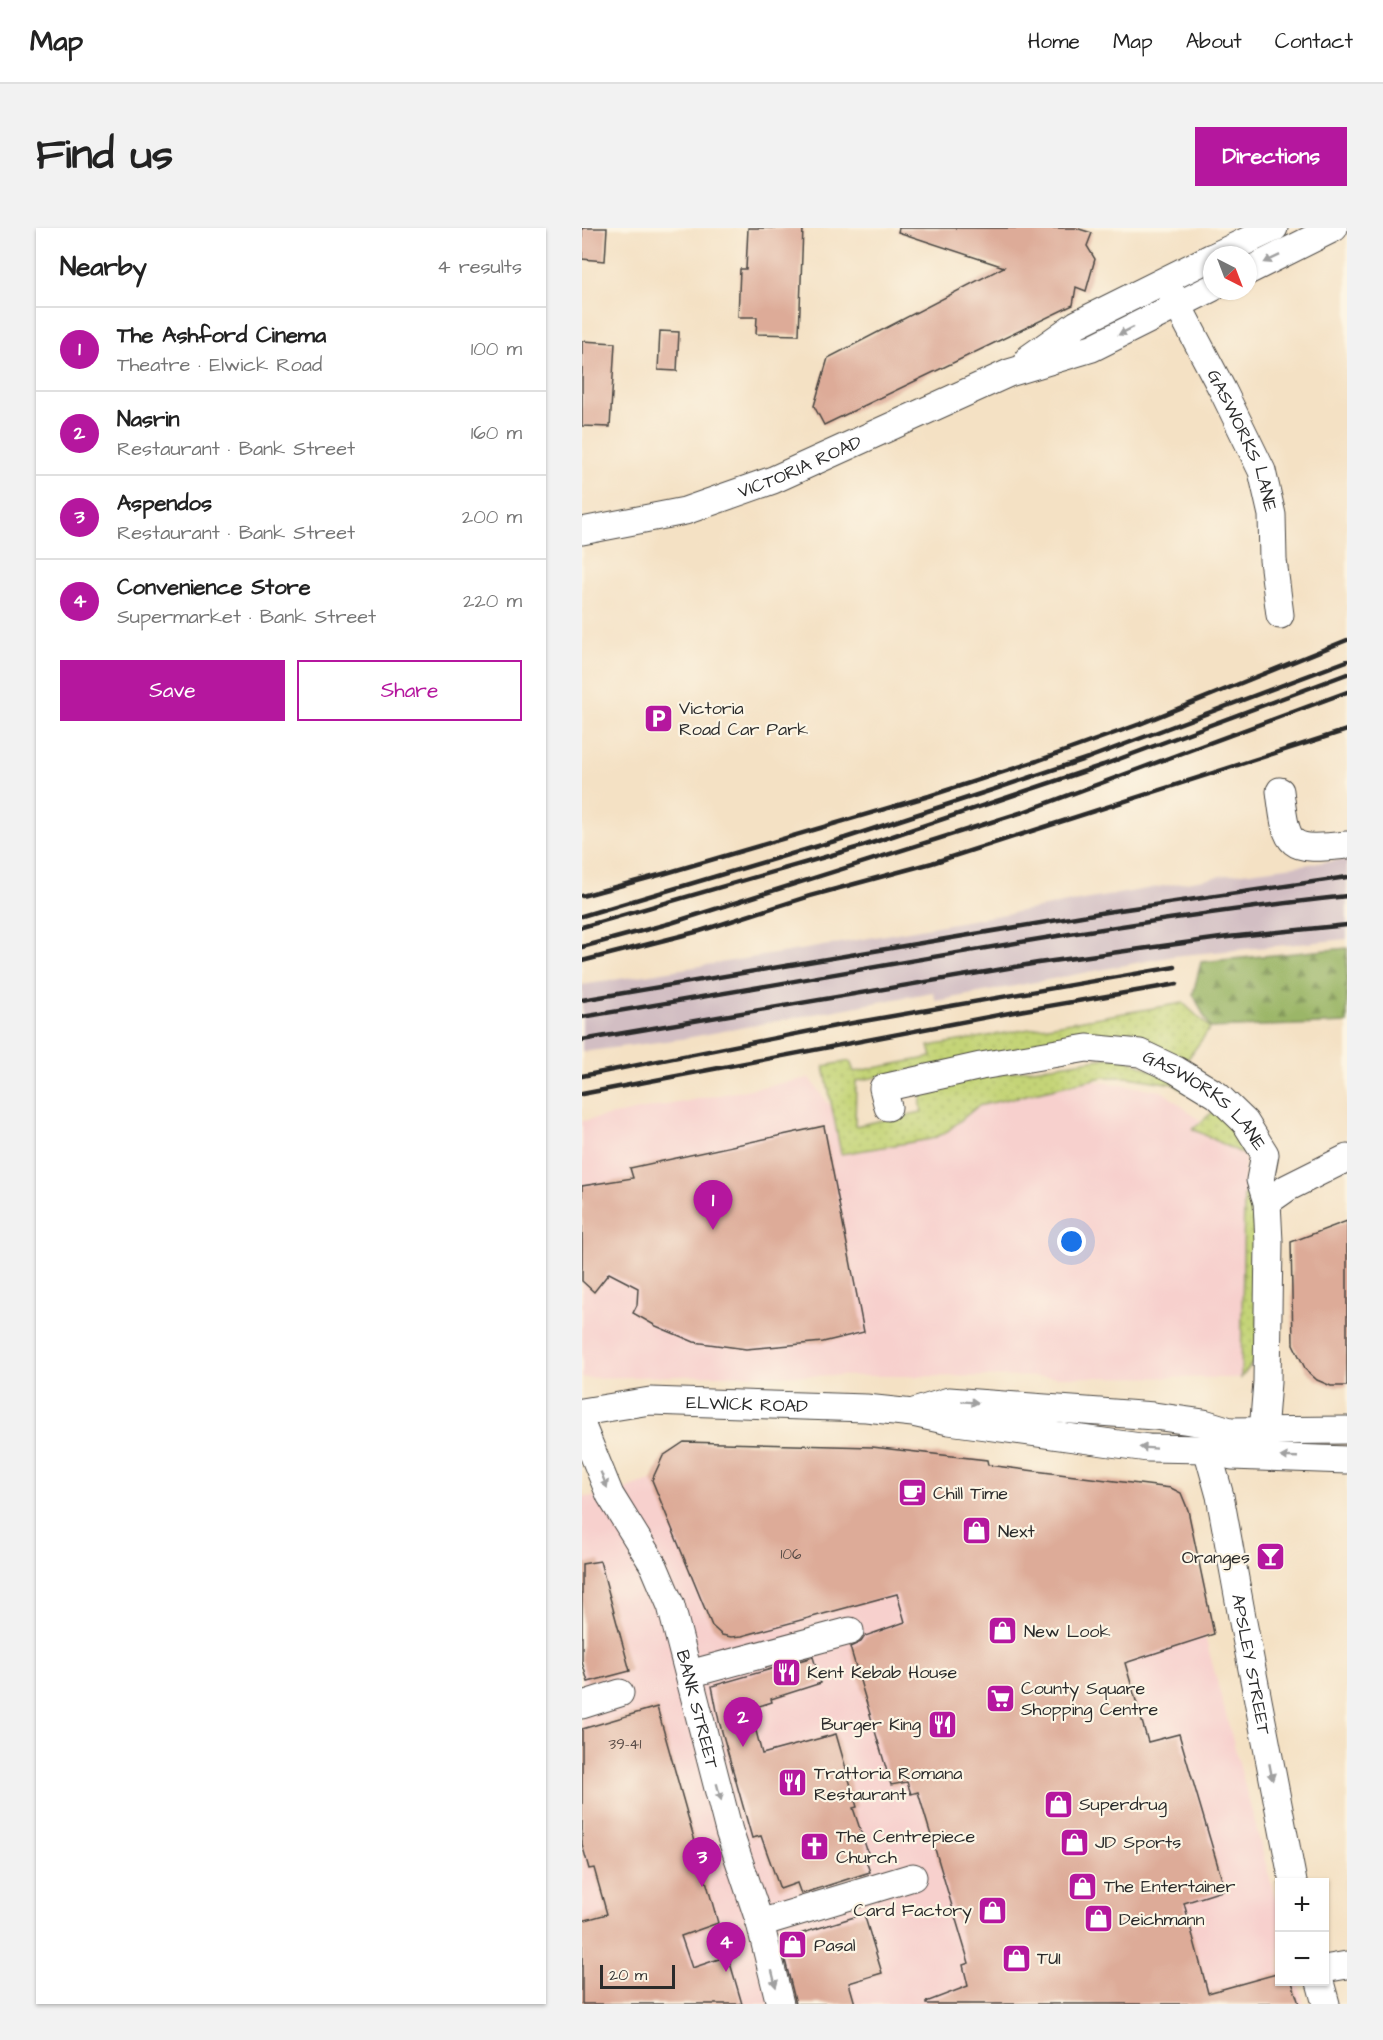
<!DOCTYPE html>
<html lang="en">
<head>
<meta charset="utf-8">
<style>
	:root { --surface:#fff; --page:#f2f2f2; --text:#222; --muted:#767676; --line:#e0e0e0; --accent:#b5179e }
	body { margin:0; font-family:"Architects Daughter",sans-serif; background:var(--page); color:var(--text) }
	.controls { position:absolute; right:18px; bottom:18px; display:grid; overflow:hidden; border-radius:0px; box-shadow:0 2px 4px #0004 }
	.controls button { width:54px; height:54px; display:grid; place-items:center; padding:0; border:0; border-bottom:2px solid var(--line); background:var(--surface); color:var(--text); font:30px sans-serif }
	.compass { position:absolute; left:621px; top:18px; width:54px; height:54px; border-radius:50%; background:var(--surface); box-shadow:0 2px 4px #0004; rotate:138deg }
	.scale { position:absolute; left:18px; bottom:15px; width:75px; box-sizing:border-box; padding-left:6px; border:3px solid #2b2b2b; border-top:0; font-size:16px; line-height:21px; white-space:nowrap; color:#2b2b2b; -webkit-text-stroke:4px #fcf5e5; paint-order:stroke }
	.you { position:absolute; left:490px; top:1014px; width:21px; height:21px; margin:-15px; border:4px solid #fff; border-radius:50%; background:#1a73e8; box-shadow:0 0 0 9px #1a73e833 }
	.badge { display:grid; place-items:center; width:39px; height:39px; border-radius:50%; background:var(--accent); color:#fff; font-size:20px; font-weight:700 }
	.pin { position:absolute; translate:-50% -50px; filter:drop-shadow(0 2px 3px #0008) }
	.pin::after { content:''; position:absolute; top:32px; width:21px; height:18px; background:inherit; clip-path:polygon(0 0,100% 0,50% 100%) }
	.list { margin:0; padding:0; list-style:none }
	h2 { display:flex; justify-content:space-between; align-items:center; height:78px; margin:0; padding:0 24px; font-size:26px }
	h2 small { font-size:20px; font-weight:400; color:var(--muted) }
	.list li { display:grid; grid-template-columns:39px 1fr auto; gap:18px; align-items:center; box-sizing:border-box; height:84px; padding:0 24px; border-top:2px solid var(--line) }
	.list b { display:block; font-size:22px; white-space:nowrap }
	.list p { margin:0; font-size:20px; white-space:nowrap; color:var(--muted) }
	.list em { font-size:20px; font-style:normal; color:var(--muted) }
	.actions { display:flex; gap:12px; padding:18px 24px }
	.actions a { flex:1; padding:14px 0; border:2px solid var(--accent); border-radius:0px; text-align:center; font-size:21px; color:var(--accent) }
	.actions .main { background:var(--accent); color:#fff }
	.map { position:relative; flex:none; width:765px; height:1776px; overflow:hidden; border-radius:0px }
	header { display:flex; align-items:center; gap:36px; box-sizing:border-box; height:84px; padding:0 30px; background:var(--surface); border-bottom:2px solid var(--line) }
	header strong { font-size:28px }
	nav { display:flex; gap:33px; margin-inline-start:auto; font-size:21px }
	.intro { display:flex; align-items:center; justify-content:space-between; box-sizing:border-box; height:144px; padding:0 36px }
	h1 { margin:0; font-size:42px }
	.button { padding:15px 27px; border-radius:0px; background:var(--accent); color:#fff; font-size:21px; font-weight:700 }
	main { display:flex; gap:36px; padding:0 36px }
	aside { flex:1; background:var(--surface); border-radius:0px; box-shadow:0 2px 4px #0004 }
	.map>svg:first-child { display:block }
</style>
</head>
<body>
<header>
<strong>Map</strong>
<nav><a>Home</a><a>Map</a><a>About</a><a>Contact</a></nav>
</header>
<div class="intro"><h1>Find us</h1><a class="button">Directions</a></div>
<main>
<aside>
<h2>Nearby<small>4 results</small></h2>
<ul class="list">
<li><span class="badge">1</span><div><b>The Ashford Cinema</b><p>Theatre · Elwick Road</p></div><em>100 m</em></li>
<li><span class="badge">2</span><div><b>Nasrin</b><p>Restaurant · Bank Street</p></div><em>160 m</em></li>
<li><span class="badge">3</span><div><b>Aspendos</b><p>Restaurant · Bank Street</p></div><em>200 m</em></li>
<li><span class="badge">4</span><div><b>Convenience Store</b><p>Supermarket · Bank Street</p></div><em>220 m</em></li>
</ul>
<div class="actions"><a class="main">Save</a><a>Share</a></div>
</aside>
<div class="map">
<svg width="765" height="1776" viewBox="0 0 765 1776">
	<defs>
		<pattern id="grass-dots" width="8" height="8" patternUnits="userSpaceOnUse" patternTransform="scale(1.5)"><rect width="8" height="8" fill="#c4d477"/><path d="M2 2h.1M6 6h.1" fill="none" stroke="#a9b667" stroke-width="1.8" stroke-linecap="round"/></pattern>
		<pattern id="forest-firs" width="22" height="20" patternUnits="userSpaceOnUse" patternTransform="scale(1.5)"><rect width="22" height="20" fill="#9bb668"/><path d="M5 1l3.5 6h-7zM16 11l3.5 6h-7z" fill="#7f9456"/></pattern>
	</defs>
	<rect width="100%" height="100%" fill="#fcf5e5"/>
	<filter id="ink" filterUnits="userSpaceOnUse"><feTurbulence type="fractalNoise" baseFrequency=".0167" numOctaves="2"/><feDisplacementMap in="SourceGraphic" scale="12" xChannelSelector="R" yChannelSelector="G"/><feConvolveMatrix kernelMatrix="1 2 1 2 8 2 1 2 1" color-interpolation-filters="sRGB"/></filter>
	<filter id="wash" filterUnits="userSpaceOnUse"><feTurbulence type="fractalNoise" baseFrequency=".008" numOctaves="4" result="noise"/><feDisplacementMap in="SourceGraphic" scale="24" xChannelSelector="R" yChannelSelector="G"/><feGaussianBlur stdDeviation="1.35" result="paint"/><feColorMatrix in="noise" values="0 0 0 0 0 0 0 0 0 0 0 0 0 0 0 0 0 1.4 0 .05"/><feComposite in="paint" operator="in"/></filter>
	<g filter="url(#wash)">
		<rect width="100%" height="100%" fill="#f4e1c4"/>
		<g fill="#f7d0cd">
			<path d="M 227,850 L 265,900 L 508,852 L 580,863 L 663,927 L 659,1150 L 140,1147 L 0,1150 L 0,893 Z"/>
			<path d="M 290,1219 L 589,1281 L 697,1685 L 698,1754 L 716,1754 L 722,1776 L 0,1776 L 0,1268 L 7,1269 L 28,1267 L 70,1252 L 81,1240 Z"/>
		</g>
		<path fill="#d2bec3" d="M 765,631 L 765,711 L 591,728 L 354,773 L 351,764 L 99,811 L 0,824 L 0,757 L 224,721 L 644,647 Z"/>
		<g fill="url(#grass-dots)" stroke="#788051" stroke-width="1.5">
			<path d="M 601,775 L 628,800 L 605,832 L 557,812 L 432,822 L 274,853 L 273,898 L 340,884 C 337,870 339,865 350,856 L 538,828 L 637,872 L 675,927 L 663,927 L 611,901 L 633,882 L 591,856 L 546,849 L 521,849 L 396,878 L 363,905 L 349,911 L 259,926 L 242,838 L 268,833 L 272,844 L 350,829 L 347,818 Z"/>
			<path d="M 662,967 L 666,967 L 676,974 L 676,1128 L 659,1150 Z"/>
		</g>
		<path fill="url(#forest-firs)" stroke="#63704a" stroke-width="1.5" d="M 765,720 L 765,795 L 628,800 L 611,766 L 619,734 Z"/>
		<g id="blocks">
			<g fill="#ddab98">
				<path d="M 0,0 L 25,0 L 23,33 L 0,31 Z"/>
				<path d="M 166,0 L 221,0 L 217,107 L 174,106 L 175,89 L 156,89 L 158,41 L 164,41 Z"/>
				<path d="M 317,0 L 494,0 L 510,5 L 505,18 L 513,31 L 504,63 L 494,59 L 491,77 L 242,197 L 232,178 L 246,130 L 422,39 L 316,4 Z"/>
				<path d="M 78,103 L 97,104 L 95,143 L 76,142 Z"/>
				<path d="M 0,113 L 33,115 L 28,199 L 0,198 Z"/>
				<path d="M 242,898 L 282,1104 L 241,1114 L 164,1121 L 112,1114 L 74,1098 L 51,1085 L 55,1077 L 56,1060 L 27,1045 L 12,1064 L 0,1053 L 0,958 L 51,950 L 48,940 Z"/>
				<path d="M 765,993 L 765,1158 L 749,1158 L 735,1152 L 724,1142 L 711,1116 L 709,1014 Z"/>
				<path d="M 102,1214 L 290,1219 L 405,1232 L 406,1237 L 589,1260 L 599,1265 L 606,1282 L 632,1406 L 543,1435 L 566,1514 L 597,1506 L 643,1662 L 602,1675 L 626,1765 L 698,1745 L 698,1754 L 710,1754 L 717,1776 L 344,1776 L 344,1774 L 386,1758 L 381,1737 L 387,1735 L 336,1564 L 329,1566 L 325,1554 L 309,1557 L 268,1419 L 279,1414 L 283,1408 L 323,1394 L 315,1366 L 160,1408 L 149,1409 L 140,1407 L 130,1398 L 70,1252 L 81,1228 Z"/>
				<path d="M 18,1333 L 48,1443 L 6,1454 L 0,1434 L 0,1336 Z"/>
				<path d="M 231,1429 L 239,1455 L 189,1471 L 190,1474 L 168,1481 L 174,1503 L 180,1526 L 254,1506 L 275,1579 L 271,1580 L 287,1628 L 283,1630 L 288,1644 L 219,1666 L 215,1655 L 198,1661 L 179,1608 L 170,1610 L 137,1493 L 130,1458 Z"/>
				<path d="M 75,1479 L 136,1695 L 99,1708 L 110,1740 L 146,1728 L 160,1776 L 0,1776 L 0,1693 L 25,1686 L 12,1640 L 7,1641 L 0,1616 L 0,1501 Z"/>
				<path d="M 282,1686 L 300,1745 L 267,1755 L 273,1776 L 214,1776 L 198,1712 Z"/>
			</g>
		</g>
	</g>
	<g filter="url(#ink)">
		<use href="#blocks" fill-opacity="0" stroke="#494642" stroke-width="1.5"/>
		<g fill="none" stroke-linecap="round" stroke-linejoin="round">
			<defs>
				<g id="minor">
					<path d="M 635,27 L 692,0"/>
					<path d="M 666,43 L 752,0"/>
					<path id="s1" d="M 583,53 L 641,163 L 680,243 L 690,287 L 691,332 L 698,387"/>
					<path d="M 447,130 L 495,96 L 630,29"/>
					<path id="s2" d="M 0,303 L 103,283 L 191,252 L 427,145 L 510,120 L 630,60"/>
					<path d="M 698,563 C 705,621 706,623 765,617"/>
					<path id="s3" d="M 306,879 L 301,860 L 399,838 L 505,820 L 558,825 L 594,842 L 635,867 L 663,894 L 683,926 L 678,952 L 685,974 L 687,1014 L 685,1154 L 681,1204"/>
					<path d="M 685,974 L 705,960 L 765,930"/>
					<path id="s4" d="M 0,1184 L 68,1173 L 284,1180 L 331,1185 L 367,1193 L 566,1220 L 625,1221 L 650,1228 L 765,1232"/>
					<path d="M 332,1184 L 367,1173 L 572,1188 L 622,1195 L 648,1203 L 765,1202"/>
					<path id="s5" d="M 0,1198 L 28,1267 L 72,1338 L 89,1378 L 147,1603 L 178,1695 L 198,1776"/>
					<path id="s6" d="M 625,1221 L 638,1268 L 660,1389 L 711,1654"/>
					<path d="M 107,1446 L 268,1403"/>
					<path d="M 0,1477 L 38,1465"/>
					<path d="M 178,1695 L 331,1649"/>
					<path d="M 742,1741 L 765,1737"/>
					<path d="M 738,1754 L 744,1776"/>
				</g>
			</defs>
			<use href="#minor" stroke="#494642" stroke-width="29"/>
			<use href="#minor" stroke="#fff" stroke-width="27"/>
			<g stroke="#2b2b2b" stroke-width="4.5">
				<path d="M 0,668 L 81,646 L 347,568 L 455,533 L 558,496 L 765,412"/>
				<path d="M 0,688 L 263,610 L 416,560 L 506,530 L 765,433"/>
				<path d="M 0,699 L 281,618 L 521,537 L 765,446"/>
				<path d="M 0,719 L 89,695 L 441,584 L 765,464"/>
				<path d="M 0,733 L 118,703 L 228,668 L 350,635 L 765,502"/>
				<path d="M 0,772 L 524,684 L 765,649"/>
				<path d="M 0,789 C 255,748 508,696 765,668"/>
				<path d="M 0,812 L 456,735 L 646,709 L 765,697"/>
				<path d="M 0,848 L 259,797 L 593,739"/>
				<path d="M 0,866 L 443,782 L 595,756"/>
			</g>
		</g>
		<defs><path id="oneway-solid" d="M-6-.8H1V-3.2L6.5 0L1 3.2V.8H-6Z" transform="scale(1.5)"/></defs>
		<g fill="#a0a0a0">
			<use href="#oneway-solid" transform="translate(690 31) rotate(154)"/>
			<use href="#oneway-solid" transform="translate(544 103) rotate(153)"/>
			<use href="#oneway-solid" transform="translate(388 1174) rotate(4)"/>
			<use href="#oneway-solid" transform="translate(566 1220) rotate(-176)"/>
			<use href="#oneway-solid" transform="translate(707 1229) rotate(-178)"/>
			<use href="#oneway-solid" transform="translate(22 1252) rotate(68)"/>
			<use href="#oneway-solid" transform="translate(689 1544) rotate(79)"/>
			<use href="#oneway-solid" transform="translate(137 1564) rotate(75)"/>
			<use href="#oneway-solid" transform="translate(192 1751) rotate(76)"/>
		</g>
	</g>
	<defs>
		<symbol id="parking-square" viewBox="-11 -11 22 22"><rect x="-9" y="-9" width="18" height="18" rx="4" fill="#b5179e" stroke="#fcf5e5"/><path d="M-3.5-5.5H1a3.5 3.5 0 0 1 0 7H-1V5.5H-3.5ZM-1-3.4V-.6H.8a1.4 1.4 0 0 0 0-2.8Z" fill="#fff"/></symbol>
		<symbol id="cafe-square" viewBox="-11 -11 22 22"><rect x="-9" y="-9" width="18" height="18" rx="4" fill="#b5179e" stroke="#fcf5e5"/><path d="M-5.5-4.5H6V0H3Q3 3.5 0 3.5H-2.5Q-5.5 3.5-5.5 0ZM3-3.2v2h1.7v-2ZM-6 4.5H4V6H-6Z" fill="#fff"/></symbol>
		<symbol id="shop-square" viewBox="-11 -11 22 22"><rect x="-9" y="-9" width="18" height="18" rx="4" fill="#b5179e" stroke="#fcf5e5"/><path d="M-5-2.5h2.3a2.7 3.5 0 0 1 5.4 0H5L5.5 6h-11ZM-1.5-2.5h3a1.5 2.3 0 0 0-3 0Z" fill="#fff"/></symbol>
		<symbol id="bar-square" viewBox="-11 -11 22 22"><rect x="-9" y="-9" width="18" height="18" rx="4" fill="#b5179e" stroke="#fcf5e5"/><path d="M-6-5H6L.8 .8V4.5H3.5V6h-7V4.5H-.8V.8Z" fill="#fff"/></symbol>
		<symbol id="restaurant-square" viewBox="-11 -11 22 22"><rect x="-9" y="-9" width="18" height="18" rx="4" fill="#b5179e" stroke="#fcf5e5"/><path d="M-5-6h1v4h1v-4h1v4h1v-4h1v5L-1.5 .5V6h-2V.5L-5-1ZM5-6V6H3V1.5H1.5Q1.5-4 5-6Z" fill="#fff"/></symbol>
		<symbol id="supermarket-square" viewBox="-11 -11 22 22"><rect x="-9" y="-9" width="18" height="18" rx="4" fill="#b5179e" stroke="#fcf5e5"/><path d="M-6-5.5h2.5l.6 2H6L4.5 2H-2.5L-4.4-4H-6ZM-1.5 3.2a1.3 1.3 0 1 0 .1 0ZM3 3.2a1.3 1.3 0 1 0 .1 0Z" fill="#fff"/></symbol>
		<symbol id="church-square" viewBox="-11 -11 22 22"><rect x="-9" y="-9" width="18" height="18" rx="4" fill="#b5179e" stroke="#fcf5e5"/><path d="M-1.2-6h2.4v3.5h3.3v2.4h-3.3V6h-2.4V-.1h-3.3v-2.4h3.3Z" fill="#fff"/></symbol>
	</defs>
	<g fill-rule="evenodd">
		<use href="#parking-square" x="60" y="474" width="33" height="33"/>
		<use href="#cafe-square" x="314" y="1248" width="33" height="33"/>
		<use href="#shop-square" x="378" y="1286" width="33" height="33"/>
		<use href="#bar-square" x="672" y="1312" width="33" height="33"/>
		<use href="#shop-square" x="404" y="1386" width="33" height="33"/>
		<use href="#restaurant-square" x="188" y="1428" width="33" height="33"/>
		<use href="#supermarket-square" x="402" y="1454" width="33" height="33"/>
		<use href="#restaurant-square" x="344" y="1480" width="33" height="33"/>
		<use href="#restaurant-square" x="194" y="1538" width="33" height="33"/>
		<use href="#shop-square" x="460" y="1560" width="33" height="33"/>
		<use href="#shop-square" x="476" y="1598" width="33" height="33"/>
		<use href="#church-square" x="216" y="1602" width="33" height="33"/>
		<use href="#shop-square" x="484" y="1642" width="33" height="33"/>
		<use href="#shop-square" x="394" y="1666" width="33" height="33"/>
		<use href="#shop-square" x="500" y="1674" width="33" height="33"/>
		<use href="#shop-square" x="194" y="1700" width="33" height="33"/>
		<use href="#shop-square" x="418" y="1714" width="33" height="33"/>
	</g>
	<g text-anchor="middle" stroke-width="4.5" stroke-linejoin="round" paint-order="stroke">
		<g font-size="15" fill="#584b46">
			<text x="209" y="1331">106</text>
			<text x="43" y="1521">39-41</text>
		</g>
		<g font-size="18" fill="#2b2b2b" stroke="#fcf5e5">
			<text dy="6" stroke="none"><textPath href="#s1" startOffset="178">GASWORKS LANE</textPath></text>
			<text dy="6" stroke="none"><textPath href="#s2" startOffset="228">VICTORIA ROAD</textPath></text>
			<text dy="6" stroke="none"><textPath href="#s3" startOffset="362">GASWORKS LANE</textPath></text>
			<text dy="6" stroke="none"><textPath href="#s4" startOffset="166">ELWICK ROAD</textPath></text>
			<text dy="6" stroke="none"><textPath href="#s6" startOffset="220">APSLEY STREET</textPath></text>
			<text dy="6" stroke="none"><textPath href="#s5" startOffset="308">BANK STREET</textPath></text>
		</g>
		<g font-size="18" fill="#2b2b2b" stroke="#fcf5e5" text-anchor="start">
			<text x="97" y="486">Victoria<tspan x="97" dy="21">Road Car Park</tspan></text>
			<text x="351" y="1271">Chill Time</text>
			<text x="416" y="1309">Next</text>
			<text x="668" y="1335" text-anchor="end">Oranges</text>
			<text x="442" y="1409">New Look</text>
			<text x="225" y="1450">Kent Kebab House</text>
			<text x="439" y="1466">County Square<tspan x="439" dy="21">Shopping Centre</tspan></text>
			<text x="339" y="1502" text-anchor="end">Burger King</text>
			<text x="232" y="1551">Trattoria Romana<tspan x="232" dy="21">Restaurant</tspan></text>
			<text x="497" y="1582">Superdrug</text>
			<text x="254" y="1614">The Centrepiece<tspan x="254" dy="21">Church</tspan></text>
			<text x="513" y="1620">JD Sports</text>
			<text x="522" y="1664">The Entertainer</text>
			<text x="390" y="1688" text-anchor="end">Card Factory</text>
			<text x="537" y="1697">Deichmann</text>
			<text x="232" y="1723">Pasal</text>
			<text x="455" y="1736">TUI</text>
		</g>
	</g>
</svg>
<div class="controls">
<button>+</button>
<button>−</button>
</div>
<svg class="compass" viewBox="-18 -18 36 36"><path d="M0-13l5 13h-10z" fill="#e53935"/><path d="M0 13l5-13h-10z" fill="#767676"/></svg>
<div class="scale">20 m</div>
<div class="you"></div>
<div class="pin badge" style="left:131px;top:1002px">1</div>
<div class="pin badge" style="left:161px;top:1519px">2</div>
<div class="pin badge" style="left:120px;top:1659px">3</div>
<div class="pin badge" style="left:144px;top:1744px">4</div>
</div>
</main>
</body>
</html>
